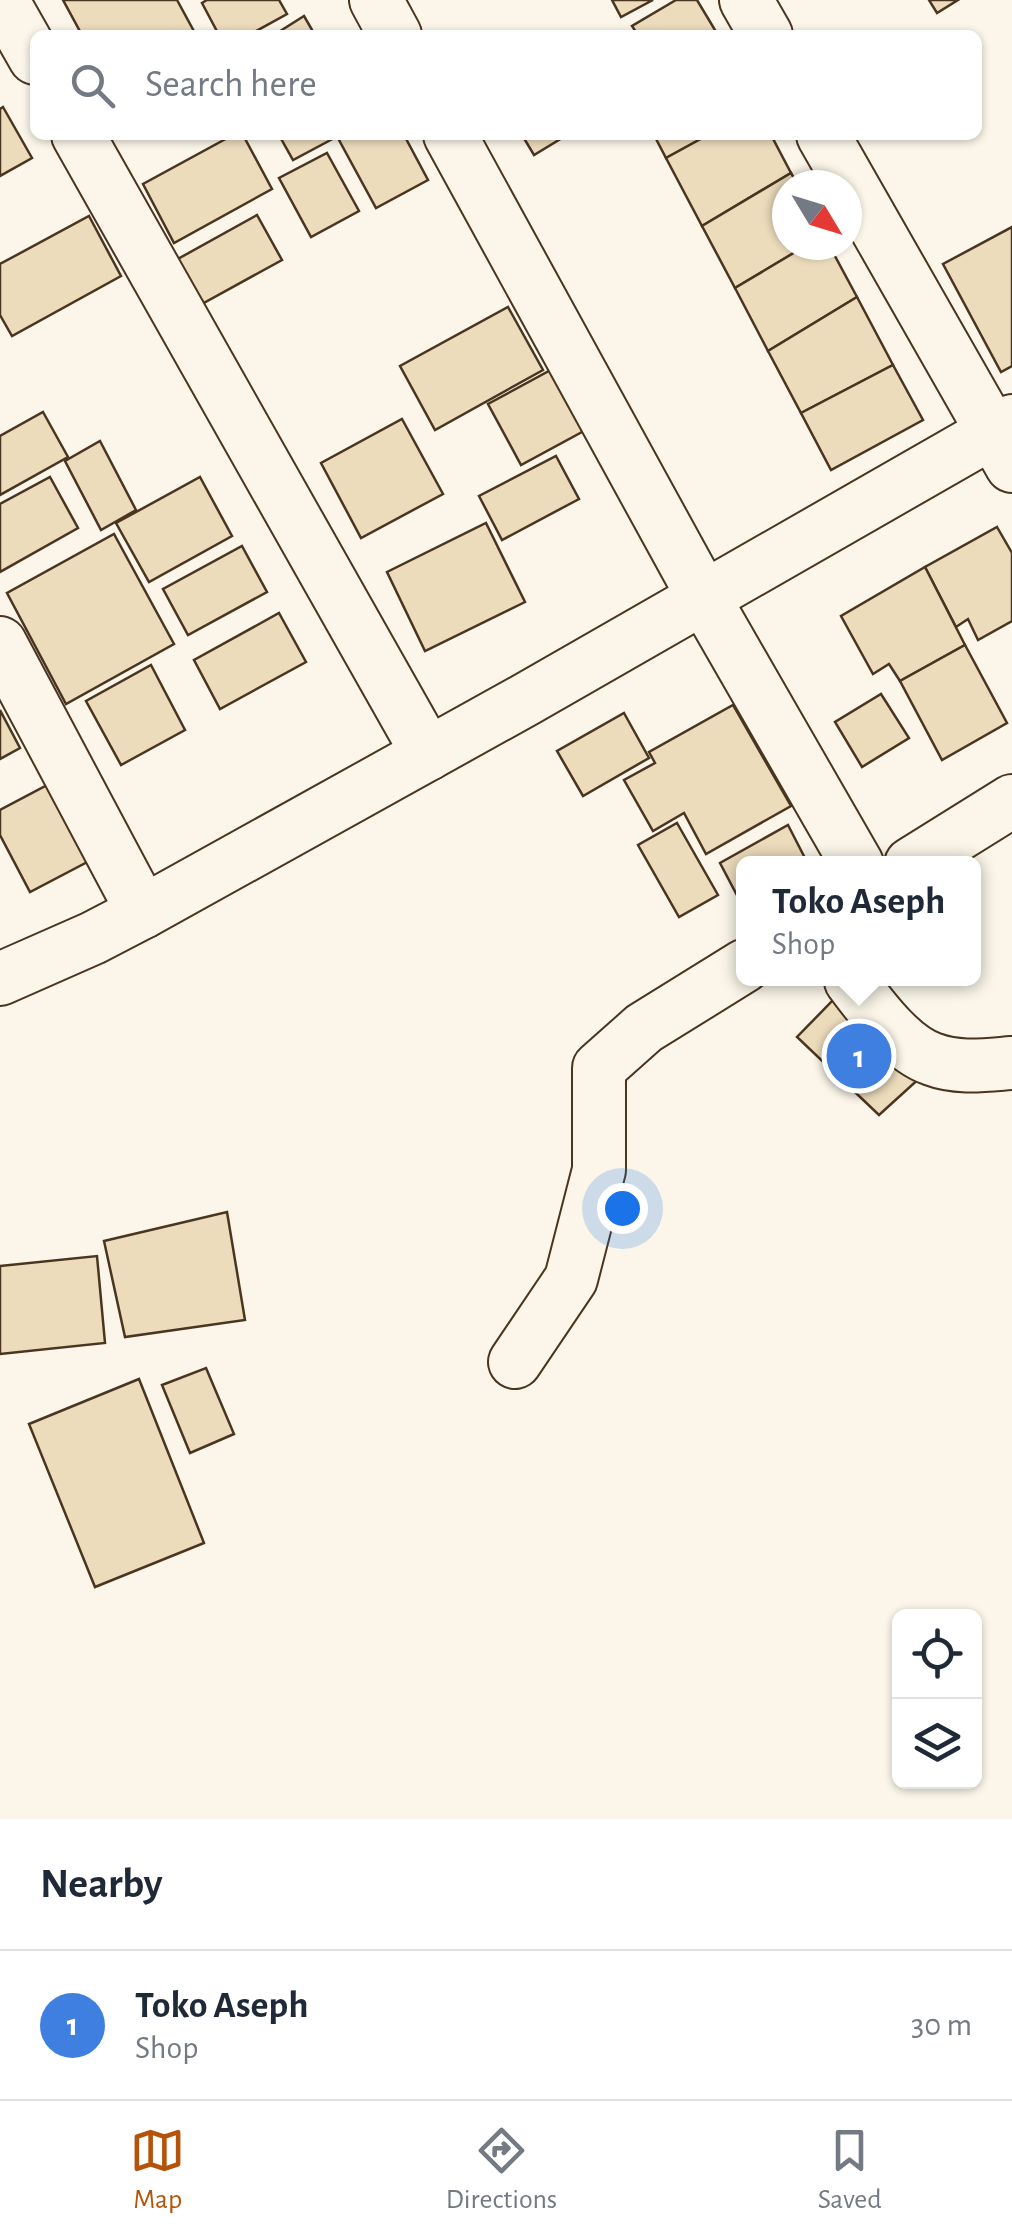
<!DOCTYPE html>
<html lang="en">
<head>
<meta charset="utf-8">
<style>
	:root { --surface:#fff; --page:#f6f6f7; --text:#1f2937; --muted:#747a83; --line:#e0e1e3; --accent:#b45309 }
	body { margin:0; font-family:"Alegreya Sans",sans-serif; background:var(--page); color:var(--text) }
	.controls { position:absolute; right:30px; bottom:30px; display:grid; overflow:hidden; border-radius:15px; box-shadow:0 2px 8px #0004 }
	.controls button { width:90px; height:90px; display:grid; place-items:center; padding:0; border:0; border-bottom:2px solid var(--line); background:var(--surface); color:var(--text); font:50px sans-serif }
	.compass { position:absolute; left:772px; top:170px; width:90px; height:90px; border-radius:50%; background:var(--surface); box-shadow:0 2px 8px #0004; rotate:128deg }
	.you { position:absolute; left:622px; top:1208px; width:35px; height:35px; margin:-25px; border:8px solid #fff; border-radius:50%; background:#1a73e8; box-shadow:0 0 0 15px #1a73e833 }
	.badge { display:grid; place-items:center; width:65px; height:65px; border-radius:50%; background:var(--accent); color:#fff; font-size:32px; font-weight:700 }
	.pin { position:absolute; translate:-50% -50%; border:5px solid #fff; box-shadow:0 2px 10px #0006 }
	.popup { position:absolute; left:736px; top:856px; width:245px; height:130px; box-sizing:border-box; display:grid; place-content:center; border-radius:15px; background:var(--surface); filter:drop-shadow(0 2px 8px #0005); font-size:32px; white-space:nowrap; color:var(--muted) }
	.popup b { font-size:38px; color:var(--text) }
	.popup::after { content:''; position:absolute; left:50%; top:100%; margin-left:-20px; border:20px solid transparent; border-top-color:var(--surface) }
	.list { margin:0; padding:0; list-style:none }
	h2 { display:flex; justify-content:space-between; align-items:center; height:130px; margin:0; padding:0 40px; font-size:42px }
	h2 small { font-size:32px; font-weight:400; color:var(--muted) }
	.list li { display:grid; grid-template-columns:65px 1fr auto; gap:30px; align-items:center; box-sizing:border-box; height:150px; padding:0 40px; border-top:2px solid var(--line) }
	.list b { display:block; font-size:38px; white-space:nowrap }
	.list p { margin:0; font-size:32px; white-space:nowrap; color:var(--muted) }
	.list em { font-size:32px; font-style:normal; color:var(--muted) }
	.icon { flex:none; width:55px; height:55px; fill:none; stroke:currentColor; stroke-width:2; stroke-linecap:round; stroke-linejoin:round }
	.map { position:relative; flex:none; width:1012px; height:1819px; overflow:hidden }
	.search { position:absolute; background:var(--surface); box-shadow:0 2px 8px #0004; left:30px; right:30px; top:30px; height:110px; display:flex; align-items:center; gap:25px; box-sizing:border-box; padding:0 35px; border-radius:15px; color:var(--muted); font-size:38px }
	.sheet { height:280px; background:var(--surface) }
	nav { display:flex; justify-content:space-around; align-items:center; box-sizing:border-box; height:140px; border-top:2px solid var(--line); background:var(--surface); font-size:28px; color:var(--muted) }
	nav a { display:grid; justify-items:center; gap:5px }
	nav .on { color:var(--accent) }
	.map>svg:first-child { display:block }
</style>
</head>
<body>
<div class="map">
<svg width="1012" height="1819" viewBox="0 0 1012 1819">
	<rect width="100%" height="100%" fill="#fbf6e9"/>
	<g fill="#ecdcbc" stroke="#4a3520" stroke-width="2.5">
		<path d="M 63,0 L 177,0 L 196,35 L 82,35 Z"/>
		<path d="M 207,0 L 279,0 L 287,14 L 249,35 L 219,35 L 202,3 Z"/>
		<path d="M 612,0 L 653,0 L 621,17 Z"/>
		<path d="M 676,0 L 697,0 L 718,35 L 638,35 L 632,26 Z"/>
		<path d="M 929,0 L 958,0 L 937,13 Z"/>
		<path d="M 304,16 L 315,35 L 274,35 Z"/>
		<path d="M 3,107 L 32,158 L 0,176 L 0,109 Z"/>
		<path d="M 233,135 L 243,135 L 272,189 L 174,243 L 143,184 Z"/>
		<path d="M 279,135 L 340,135 L 293,160 Z"/>
		<path d="M 348,135 L 404,135 L 428,180 L 376,208 L 339,140 Z"/>
		<path d="M 522,135 L 567,135 L 534,155 Z"/>
		<path d="M 654,135 L 708,135 L 666,158 Z"/>
		<path d="M 708,135 L 771,135 L 791,173 L 702,226 L 666,158 Z"/>
		<path d="M 327,153 L 359,211 L 311,237 L 279,178 Z"/>
		<path d="M 791,173 L 798,185 L 787,185 L 787,245 L 807,245 L 735,288 L 702,226 Z"/>
		<path d="M 257,215 L 282,260 L 200,305 L 176,260 Z"/>
		<path d="M 89,216 L 121,276 L 12,336 L 0,315 L 0,264 Z"/>
		<path d="M 1012,227 L 1012,366 L 1001,372 L 943,264 Z"/>
		<path d="M 807,245 L 829,245 L 857,297 L 768,351 L 735,288 Z"/>
		<path d="M 857,297 L 893,365 L 801,413 L 768,351 Z"/>
		<path d="M 508,307 L 543,370 L 435,430 L 400,366 Z"/>
		<path d="M 560,365 L 593,426 L 521,465 L 488,404 Z"/>
		<path d="M 893,365 L 923,420 L 831,470 L 801,413 Z"/>
		<path d="M 43,412 L 68,457 L 0,495 L 0,436 Z"/>
		<path d="M 402,419 L 443,494 L 361,538 L 321,463 Z"/>
		<path d="M 100,441 L 136,510 L 101,530 L 65,461 Z"/>
		<path d="M 556,456 L 579,499 L 502,540 L 479,496 Z"/>
		<path d="M 50,477 L 78,528 L 0,572 L 0,504 Z"/>
		<path d="M 200,477 L 232,536 L 149,582 L 116,523 Z"/>
		<path d="M 486,523 L 525,602 L 425,651 L 387,572 Z"/>
		<path d="M 997,527 L 1012,553 L 1012,621 L 978,640 L 968,619 L 956,627 L 925,567 Z"/>
		<path d="M 114,534 L 174,644 L 66,704 L 7,593 Z"/>
		<path d="M 242,546 L 267,592 L 188,635 L 163,589 Z"/>
		<path d="M 925,567 L 965,645 L 900,681 L 889,664 L 873,674 L 841,616 Z"/>
		<path d="M 279,613 L 306,662 L 220,709 L 194,660 Z"/>
		<path d="M 965,645 L 1007,723 L 942,760 L 900,681 Z"/>
		<path d="M 151,665 L 185,730 L 121,765 L 86,701 Z"/>
		<path d="M 881,694 L 909,738 L 862,767 L 835,722 Z"/>
		<path d="M 733,705 L 791,806 L 706,854 L 684,813 L 653,831 L 624,780 L 655,763 L 649,752 Z"/>
		<path d="M 0,710 L 20,748 L 0,759 Z"/>
		<path d="M 624,713 L 649,758 L 583,796 L 557,751 Z"/>
		<path d="M 53,782 L 93,859 L 30,892 L 0,835 L 0,810 Z"/>
		<path d="M 677,823 L 718,895 L 679,917 L 638,845 Z"/>
		<path d="M 788,825 L 807,862 L 744,864 L 744,896 L 739,899 L 720,863 Z"/>
		<path d="M 836,997 L 922,1076 L 879,1115 L 797,1037 Z"/>
		<path d="M 227,1212 L 245,1320 L 125,1337 L 104,1241 Z"/>
		<path d="M 97,1256 L 105,1343 L 0,1354 L 0,1266 Z"/>
		<path d="M 206,1368 L 234,1434 L 190,1453 L 162,1385 Z"/>
		<path d="M 139,1379 L 204,1543 L 95,1587 L 29,1424 Z"/>
	</g>
	<g fill="none" stroke-linecap="round" stroke-linejoin="round">
		<defs>
			<g id="street">
				<path d="M 2,0 L 35,58"/>
				<path d="M 376,0 L 395,35"/>
				<path d="M 746,0 L 766,35"/>
				<path d="M 78,135 L 428,754"/>
				<path d="M 450,135 L 704,598 L 857,864"/>
				<path d="M 823,135 L 1012,466"/>
				<path d="M 0,643 L 143,912"/>
				<path d="M 911,864 L 1012,801"/>
				<path d="M 0,979 L 93,938 L 143,912 L 525,700 L 1012,421"/>
				<path d="M 851,981 C 871,1007 900,1048 932,1059 C 958,1069 985,1065 1012,1063"/>
				<path d="M 515,1362 L 571,1279 L 599,1170 L 599,1068 L 644,1028 L 744,966"/>
			</g>
		</defs>
		<use href="#street" stroke="#4a3520" stroke-width="56"/>
		<use href="#street" stroke="#fbf6e9" stroke-width="52"/>
	</g>
</svg>
<div class="controls">
<button><svg class="icon" aria-label="locate" viewBox="0 0 24 24"><circle cx="12" cy="12" r="6"/><path d="M12 2v4M12 18v4M2 12h4M18 12h4"/></svg></button>
<button><svg class="icon" aria-label="layers" viewBox="0 0 24 24"><path d="M12 4l9 5-9 5-9-5zM3 14l9 5 9-5"/></svg></button>
</div>
<svg class="compass" viewBox="-18 -18 36 36"><path d="M0-13l5 13h-10z" fill="#e53935"/><path d="M0 13l5-13h-10z" fill="#747a83"/></svg>
<div class="you"></div>
<div class="pin badge" style="left:859px;top:1056px;background:#3f7fe0">1</div>
<div class="popup"><b>Toko Aseph</b>Shop</div>
<div class="search"><svg class="icon" aria-label="search" viewBox="0 0 24 24"><circle cx="10" cy="10" r="6"/><path d="M15 15l6 6"/></svg>Search here</div>
</div>
<section class="sheet">
<h2>Nearby<small></small></h2>
<ul class="list">
<li><span class="badge" style="background:#3f7fe0">1</span><div><b>Toko Aseph</b><p>Shop</p></div><em>30 m</em></li>
</ul>
</section>
<nav>
<a class="on"><svg class="icon" aria-label="map" viewBox="0 0 24 24"><path d="M3 6l6-2 6 2 6-2v14l-6 2-6-2-6 2zM9 4v14M15 6v14"/></svg>Map</a>
<a><svg class="icon" aria-label="directions" viewBox="0 0 24 24"><path d="M12 3l9 9-9 9-9-9zM9 14v-3h6M13 9l2 2-2 2"/></svg>Directions</a>
<a><svg class="icon" aria-label="saved" viewBox="0 0 24 24"><path d="M7 4h10v16l-5-4-5 4z"/></svg>Saved</a>
</nav>
</body>
</html>
